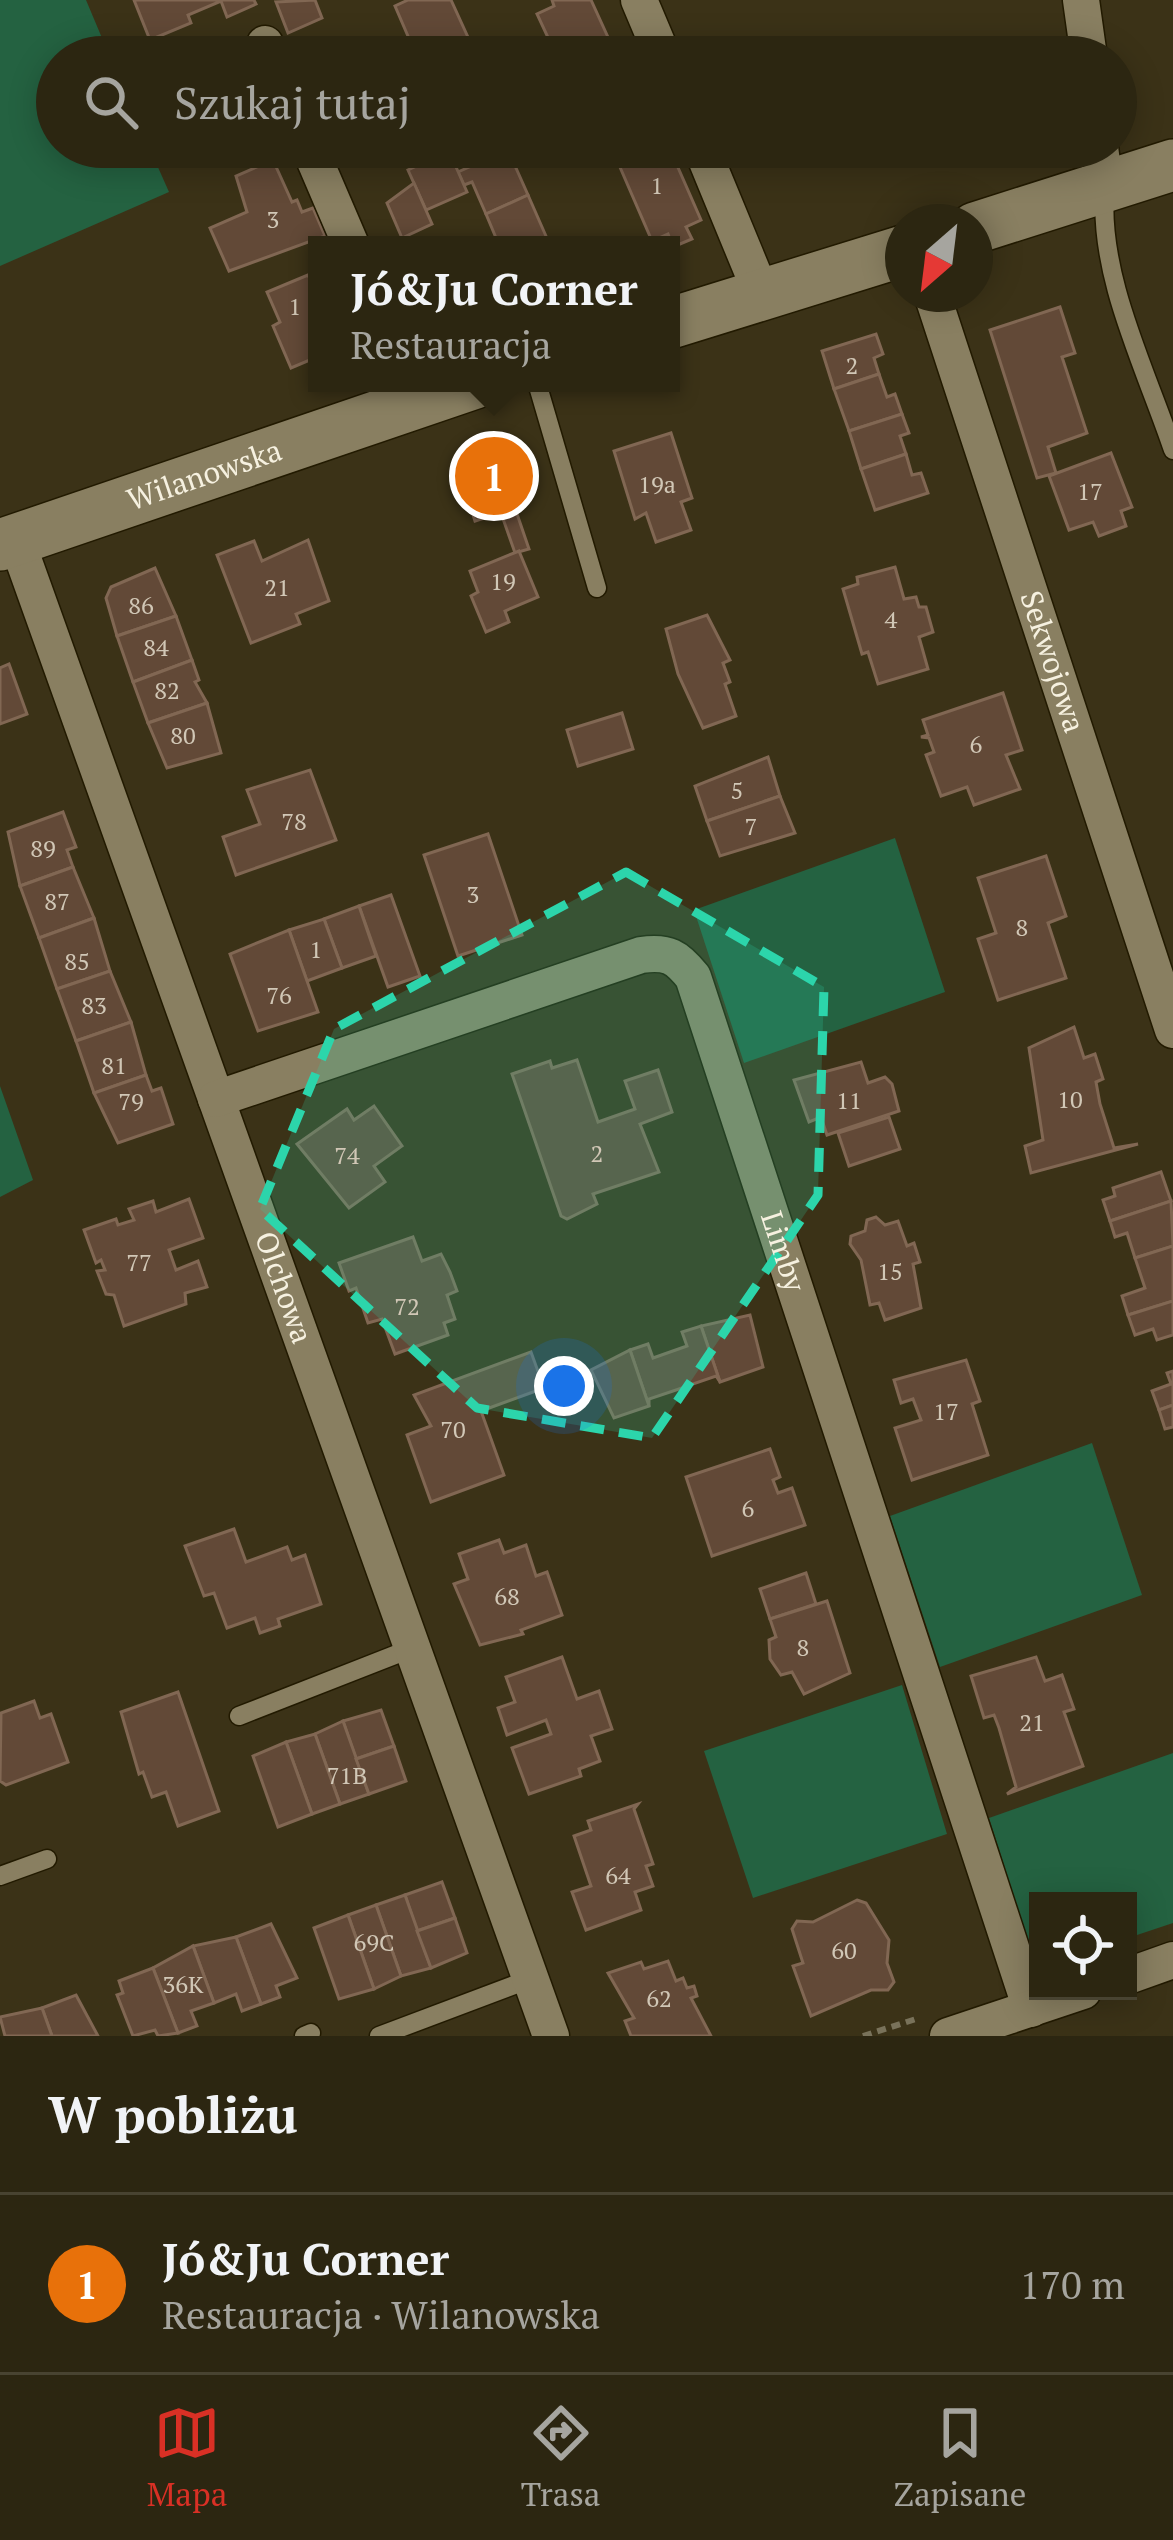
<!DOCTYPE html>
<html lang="pl">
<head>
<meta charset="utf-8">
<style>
	:root { --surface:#2c2611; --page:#342e1a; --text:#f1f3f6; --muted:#a6a59f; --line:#484331; --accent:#d93025 }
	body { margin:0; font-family:"PT Serif",serif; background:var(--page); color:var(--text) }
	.controls { position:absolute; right:36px; bottom:36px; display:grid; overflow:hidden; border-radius:0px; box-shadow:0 6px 30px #0003 }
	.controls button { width:108px; height:108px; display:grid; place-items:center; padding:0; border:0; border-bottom:3px solid var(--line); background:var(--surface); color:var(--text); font:60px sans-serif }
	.compass { position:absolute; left:885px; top:204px; width:108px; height:108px; border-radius:50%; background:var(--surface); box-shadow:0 6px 30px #0003; rotate:208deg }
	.you { position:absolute; left:564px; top:1386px; width:42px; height:42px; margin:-30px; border:9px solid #fff; border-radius:50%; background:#1a73e8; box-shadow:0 0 0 18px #1a73e833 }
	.badge { display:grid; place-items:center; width:78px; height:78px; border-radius:50%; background:var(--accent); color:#fff; font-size:39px; font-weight:700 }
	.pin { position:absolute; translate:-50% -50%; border:6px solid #fff; box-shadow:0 3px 12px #0006 }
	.popup { position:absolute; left:308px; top:236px; width:372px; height:156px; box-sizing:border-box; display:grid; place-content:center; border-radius:0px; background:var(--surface); filter:drop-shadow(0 3px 9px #0005); font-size:39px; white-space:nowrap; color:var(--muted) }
	.popup b { font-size:45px; color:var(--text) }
	.popup::after { content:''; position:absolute; left:50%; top:100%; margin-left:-24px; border:24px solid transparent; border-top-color:var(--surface) }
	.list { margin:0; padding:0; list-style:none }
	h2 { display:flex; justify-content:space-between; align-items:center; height:156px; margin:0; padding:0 48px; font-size:51px }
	h2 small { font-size:39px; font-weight:400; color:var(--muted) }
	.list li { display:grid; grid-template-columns:78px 1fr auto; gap:36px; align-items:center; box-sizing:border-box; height:180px; padding:0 48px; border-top:3px solid var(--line) }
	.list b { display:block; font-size:45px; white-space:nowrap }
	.list p { margin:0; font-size:39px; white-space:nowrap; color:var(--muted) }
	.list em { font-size:39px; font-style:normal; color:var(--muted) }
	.icon { flex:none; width:66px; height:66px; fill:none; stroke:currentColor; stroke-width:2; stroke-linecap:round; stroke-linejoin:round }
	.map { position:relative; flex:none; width:1173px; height:2036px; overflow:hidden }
	.search { position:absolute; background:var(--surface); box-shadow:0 6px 30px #0003; left:36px; right:36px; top:36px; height:132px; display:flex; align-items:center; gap:30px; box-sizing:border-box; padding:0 42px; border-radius:66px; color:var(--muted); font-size:45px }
	.sheet { height:336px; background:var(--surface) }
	nav { display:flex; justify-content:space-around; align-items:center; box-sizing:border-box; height:168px; border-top:3px solid var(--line); background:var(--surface); font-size:33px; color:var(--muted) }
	nav a { display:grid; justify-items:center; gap:6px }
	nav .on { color:var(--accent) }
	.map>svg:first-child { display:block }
</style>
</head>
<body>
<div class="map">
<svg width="1173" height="2036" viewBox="0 0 1173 2036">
	<rect width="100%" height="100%" fill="#3b3217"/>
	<g fill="#246241">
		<path d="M 0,0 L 86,0 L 110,57 L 57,57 L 57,147 L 149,147 L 169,192 L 0,266 Z"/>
		<path d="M 895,838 L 945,992 L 744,1063 L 694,910 Z"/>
		<path d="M 0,1086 L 33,1180 L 0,1197 Z"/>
		<path d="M 1092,1443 L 1142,1595 L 940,1667 L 890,1516 Z"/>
		<path d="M 902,1685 L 947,1834 L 753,1898 L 704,1751 Z"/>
		<path d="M 1173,1753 L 1173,1923 L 1128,1938 L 1128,1901 L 1038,1901 L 1038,1948 L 1029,1944 L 989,1818 Z"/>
	</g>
	<g fill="#624937" stroke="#816753" stroke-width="3">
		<path d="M 134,0 L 254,0 L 256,4 L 227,17 L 221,1 L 188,15 L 191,23 L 150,40 Z"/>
		<path d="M 315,0 L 322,18 L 288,33 L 276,2 Z"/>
		<path d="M 408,0 L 451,0 L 477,57 L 417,57 L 395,6 Z"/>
		<path d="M 552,0 L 591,0 L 617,57 L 557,57 L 537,14 L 554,6 Z"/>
		<path d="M 622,147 L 669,147 L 701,220 L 686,227 L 692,239 L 673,247 L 668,234 L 652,241 L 613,151 Z"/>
		<path d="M 508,150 L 528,195 L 486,214 L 472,182 L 464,185 L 458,172 Z"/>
		<path d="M 449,151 L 467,192 L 426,210 L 408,170 Z"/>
		<path d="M 273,160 L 292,202 L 297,200 L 302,212 L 313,208 L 325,236 L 229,271 L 210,228 L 247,212 L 236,176 Z"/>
		<path d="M 414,183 L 432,224 L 402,238 L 387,203 Z"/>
		<path d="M 528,195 L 549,243 L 499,245 L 486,214 Z"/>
		<path d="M 308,275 L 317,292 L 317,357 L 291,368 L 273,326 L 280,322 L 267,292 Z"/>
		<path d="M 1060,307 L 1075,353 L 1062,357 L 1087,433 L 1048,447 L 1056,473 L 1037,478 L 990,330 Z"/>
		<path d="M 876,334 L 883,354 L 874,358 L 879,374 L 834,389 L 822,351 Z"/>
		<path d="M 879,374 L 887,397 L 895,394 L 902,414 L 849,431 L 834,389 Z"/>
		<path d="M 902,414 L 909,433 L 900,436 L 906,454 L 861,469 L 849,431 Z"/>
		<path d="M 671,433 L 692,498 L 681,502 L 691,530 L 656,542 L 646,513 L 635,519 L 614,451 Z"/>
		<path d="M 500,452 L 518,507 L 475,521 L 457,465 Z"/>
		<path d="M 1111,453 L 1132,507 L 1121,511 L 1126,526 L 1099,536 L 1093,522 L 1069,530 L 1049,476 Z"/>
		<path d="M 906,454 L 912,475 L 921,473 L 928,493 L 875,510 L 861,469 Z"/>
		<path d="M 515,508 L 529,549 L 515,553 L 501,513 Z"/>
		<path d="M 308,540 L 329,601 L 296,614 L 300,624 L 251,643 L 217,555 L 254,541 L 262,561 Z"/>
		<path d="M 519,551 L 538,597 L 505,611 L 509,622 L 486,632 L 471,596 L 478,592 L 470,571 Z"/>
		<path d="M 895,567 L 904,599 L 916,597 L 919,607 L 926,607 L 933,632 L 919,637 L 928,669 L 878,684 L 868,652 L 862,654 L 843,589 L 858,584 L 857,577 Z"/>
		<path d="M 155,568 L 176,616 L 117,636 L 106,598 L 111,587 Z"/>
		<path d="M 707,615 L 730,660 L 723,663 L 730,682 L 725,684 L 736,716 L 703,728 L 678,674 L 666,629 Z"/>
		<path d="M 176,616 L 192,660 L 133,682 L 117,636 Z"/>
		<path d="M 192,660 L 199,680 L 195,682 L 207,703 L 148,723 L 133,682 Z"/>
		<path d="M 9,664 L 27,714 L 0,724 L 0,668 Z"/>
		<path d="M 1003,693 L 1022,750 L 1006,755 L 1020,789 L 974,805 L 967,787 L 941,796 L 926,755 L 934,752 L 929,738 L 921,737 L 928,735 L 923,720 Z"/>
		<path d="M 207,703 L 221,753 L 167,768 L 148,723 Z"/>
		<path d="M 622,713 L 633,749 L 578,766 L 567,730 Z"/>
		<path d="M 768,757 L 780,796 L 707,821 L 695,786 Z"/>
		<path d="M 310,770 L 336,840 L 236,875 L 223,837 L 260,824 L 247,790 Z"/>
		<path d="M 780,796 L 795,833 L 720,856 L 707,821 Z"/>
		<path d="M 63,812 L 76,847 L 67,850 L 73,867 L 20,886 L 8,832 Z"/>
		<path d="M 488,834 L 522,935 L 458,956 L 424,855 Z"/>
		<path d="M 1046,856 L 1066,916 L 1048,923 L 1066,978 L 998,1000 L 978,939 L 996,933 L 978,878 Z"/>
		<path d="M 73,867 L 94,918 L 39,938 L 20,886 Z"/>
		<path d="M 391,895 L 420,976 L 388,987 L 359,906 Z"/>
		<path d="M 359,906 L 376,956 L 342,968 L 324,919 Z"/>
		<path d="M 94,918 L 110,971 L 57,989 L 39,938 Z"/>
		<path d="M 324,919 L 342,968 L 307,981 L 289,930 Z"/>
		<path d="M 289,930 L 318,1012 L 258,1031 L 230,954 Z"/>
		<path d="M 110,971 L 131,1022 L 76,1041 L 57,989 Z"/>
		<path d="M 131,1022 L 146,1075 L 94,1093 L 76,1041 Z"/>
		<path d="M 1074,1027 L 1084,1058 L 1095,1054 L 1103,1079 L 1096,1082 L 1100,1104 L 1114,1148 L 1138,1144 L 1031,1173 L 1025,1146 L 1043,1140 L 1029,1048 Z"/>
		<path d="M 577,1060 L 598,1122 L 635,1109 L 625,1081 L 658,1070 L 672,1112 L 640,1124 L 659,1172 L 593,1194 L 597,1204 L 567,1219 L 561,1216 L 512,1074 L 550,1061 L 552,1068 Z"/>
		<path d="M 861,1062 L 868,1083 L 885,1077 L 892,1084 L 899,1111 L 827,1135 L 821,1117 L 809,1122 L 794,1080 Z"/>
		<path d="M 146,1075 L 152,1091 L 161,1088 L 173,1124 L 118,1143 L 94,1093 Z"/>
		<path d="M 374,1106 L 402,1146 L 374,1166 L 385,1182 L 349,1208 L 297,1144 L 347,1109 L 354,1120 Z"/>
		<path d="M 889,1117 L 900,1149 L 849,1166 L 838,1133 Z"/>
		<path d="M 1161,1172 L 1171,1201 L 1110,1221 L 1103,1200 L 1115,1196 L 1113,1188 Z"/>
		<path d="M 189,1199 L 203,1238 L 169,1250 L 176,1270 L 198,1261 L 207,1287 L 185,1293 L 186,1304 L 124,1326 L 114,1295 L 106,1294 L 97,1271 L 105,1270 L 101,1260 L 96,1263 L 84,1230 L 116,1219 L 118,1225 L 134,1220 L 129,1209 L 153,1201 L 156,1212 Z"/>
		<path d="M 1171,1201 L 1173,1246 L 1135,1258 L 1127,1233 L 1115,1237 L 1110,1221 Z"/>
		<path d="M 876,1217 L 885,1225 L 898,1221 L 907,1246 L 914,1243 L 920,1262 L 913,1264 L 921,1308 L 885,1320 L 879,1303 L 870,1305 L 861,1260 L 850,1244 L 851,1236 L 865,1231 L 867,1220 Z"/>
		<path d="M 413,1237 L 422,1261 L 441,1254 L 450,1272 L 457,1291 L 447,1295 L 455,1319 L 444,1323 L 448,1335 L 395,1354 L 382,1319 L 368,1323 L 356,1288 L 349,1291 L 339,1263 Z"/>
		<path d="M 1173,1246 L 1173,1301 L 1128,1315 L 1122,1296 L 1145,1288 L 1135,1258 Z"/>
		<path d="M 1173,1301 L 1173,1335 L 1157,1340 L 1153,1329 L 1135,1335 L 1128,1315 Z"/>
		<path d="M 750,1315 L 763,1367 L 720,1382 L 701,1326 Z"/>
		<path d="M 701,1326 L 720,1382 L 716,1376 L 684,1387 L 684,1394 L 682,1388 L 649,1399 L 649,1406 L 630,1350 L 648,1344 L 653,1358 L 687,1346 L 682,1332 Z"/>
		<path d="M 630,1350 L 649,1406 L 614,1418 L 591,1370 Z"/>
		<path d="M 531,1352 L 544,1388 L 481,1411 L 504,1475 L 431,1502 L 407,1435 L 431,1426 L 414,1395 Z"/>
		<path d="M 966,1360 L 980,1401 L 972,1404 L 988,1455 L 912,1480 L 895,1428 L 921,1420 L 913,1399 L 901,1403 L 894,1380 Z"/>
		<path d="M 1173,1371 L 1173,1405 L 1159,1410 L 1152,1391 L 1171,1384 L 1167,1373 Z"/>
		<path d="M 1173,1405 L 1173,1427 L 1165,1429 L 1159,1410 Z"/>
		<path d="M 770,1449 L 780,1477 L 773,1480 L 778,1493 L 792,1488 L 805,1525 L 712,1556 L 686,1477 Z"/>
		<path d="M 234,1529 L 246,1562 L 287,1547 L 292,1560 L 305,1555 L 321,1604 L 278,1619 L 280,1626 L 260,1633 L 255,1618 L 227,1628 L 214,1593 L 204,1596 L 185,1546 Z"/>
		<path d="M 499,1540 L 504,1553 L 526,1545 L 536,1576 L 547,1572 L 562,1615 L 521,1630 L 523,1634 L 480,1645 L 454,1584 L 468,1579 L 459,1554 Z"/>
		<path d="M 806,1573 L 816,1604 L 770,1619 L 760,1589 Z"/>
		<path d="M 827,1601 L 850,1673 L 804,1694 L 792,1672 L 781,1675 L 770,1659 L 769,1640 L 776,1637 L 770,1619 Z"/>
		<path d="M 562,1657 L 577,1699 L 599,1691 L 612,1729 L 591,1736 L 600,1761 L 579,1769 L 581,1776 L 529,1794 L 512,1748 L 551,1734 L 546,1720 L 507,1735 L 498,1708 L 515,1702 L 506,1677 Z"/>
		<path d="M 1036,1657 L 1045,1681 L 1062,1675 L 1074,1709 L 1064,1712 L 1083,1766 L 1007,1794 L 1016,1787 L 999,1728 L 994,1715 L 984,1718 L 971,1676 Z"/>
		<path d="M 178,1692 L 219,1811 L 178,1826 L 166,1792 L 152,1797 L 143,1772 L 139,1774 L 121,1712 Z"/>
		<path d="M 34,1701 L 40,1718 L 51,1714 L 68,1762 L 6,1785 L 0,1781 L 1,1713 Z"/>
		<path d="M 381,1710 L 394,1746 L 356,1759 L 343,1721 Z"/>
		<path d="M 343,1721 L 369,1794 L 340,1804 L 315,1734 Z"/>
		<path d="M 315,1734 L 340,1804 L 312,1814 L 286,1742 Z"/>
		<path d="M 286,1742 L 312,1814 L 278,1827 L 253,1756 Z"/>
		<path d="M 394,1746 L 406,1781 L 369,1794 L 356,1759 Z"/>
		<path d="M 638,1804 L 634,1809 L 653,1864 L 646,1866 L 653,1886 L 635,1892 L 641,1910 L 586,1930 L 572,1892 L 591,1886 L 574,1836 L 591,1830 L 588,1821 Z"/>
		<path d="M 442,1882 L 455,1918 L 417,1931 L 405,1895 Z"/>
		<path d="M 405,1895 L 431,1968 L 401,1976 L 376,1905 Z"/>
		<path d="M 857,1900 L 866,1903 L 889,1940 L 887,1963 L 894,1982 L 888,1990 L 871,1990 L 811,2016 L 793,1966 L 803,1963 L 792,1929 L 797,1921 L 813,1922 Z"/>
		<path d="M 376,1905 L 401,1976 L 374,1989 L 348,1915 Z"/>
		<path d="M 348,1915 L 374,1989 L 339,1999 L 314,1928 Z"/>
		<path d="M 455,1918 L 467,1953 L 431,1968 L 417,1931 Z"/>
		<path d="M 271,1924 L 297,1978 L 276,1986 L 280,1997 L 261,2004 L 236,1937 Z"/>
		<path d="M 236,1937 L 261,2004 L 242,2011 L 236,1994 L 214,2003 L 193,1946 Z"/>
		<path d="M 193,1946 L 214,2003 L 191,2011 L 197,2026 L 178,2033 L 153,1968 Z"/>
		<path d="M 668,1961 L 676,1981 L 683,1978 L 687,1988 L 694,1986 L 697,1996 L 691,1998 L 711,2036 L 631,2036 L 625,2021 L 634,2018 L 608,1973 L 641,1962 L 644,1969 Z"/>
		<path d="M 153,1968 L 178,2033 L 158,2036 L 155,2030 L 133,2036 L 117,1995 L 123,1993 L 119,1981 Z"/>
		<path d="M 76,1995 L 98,2036 L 52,2036 L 42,2008 Z"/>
		<path d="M 42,2008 L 52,2036 L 5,2036 L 0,2017 Z"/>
	</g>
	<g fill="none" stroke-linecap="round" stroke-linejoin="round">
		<defs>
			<g id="lane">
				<path d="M 1105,190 C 1098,276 1146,369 1173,450"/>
				<path d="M 537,383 L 597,588"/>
				<path d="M 239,1716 L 410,1649"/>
				<path d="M 0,1876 L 47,1859"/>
				<path d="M 304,2036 L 311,2033"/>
				<path d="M 379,2036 L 530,1979"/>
			</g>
			<g id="street">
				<path d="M 639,0 L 663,57"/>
				<path d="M 1081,0 L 1089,57"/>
				<path d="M 265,44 L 270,57"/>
				<path d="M 309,147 L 351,245"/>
				<path d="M 701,147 L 762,295"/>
				<path d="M 1100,147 L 1105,185"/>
				<path id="s1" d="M 932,294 L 1173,1030"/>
				<path id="s2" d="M 16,539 L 551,2036"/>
				<path id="s3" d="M 216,1099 L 641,955 C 668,951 677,957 693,977 L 1031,2009"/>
				<path d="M 1128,1976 L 1173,1960"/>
				<path d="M 948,2036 L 1083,1991"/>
			</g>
			<g id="secondary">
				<path d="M 975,228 L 1173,165"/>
				<path d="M 671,323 L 903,251"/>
				<path id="s4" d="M 0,545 L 475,383"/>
			</g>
		</defs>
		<use href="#lane" stroke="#221a00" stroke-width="21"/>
		<use href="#street" stroke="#221a00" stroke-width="39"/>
		<use href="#secondary" stroke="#221a00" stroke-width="54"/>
		<path stroke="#79725a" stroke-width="6" stroke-dasharray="9 6" stroke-linecap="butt" d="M 863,2036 L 916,2019"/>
		<use href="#lane" stroke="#897f61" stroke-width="18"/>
		<use href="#street" stroke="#897f61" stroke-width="36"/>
		<use href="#secondary" stroke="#897f61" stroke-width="51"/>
	</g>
	<path fill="#2cd5ab" fill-opacity="0.2" stroke="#2cd5ab" stroke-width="9" stroke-dasharray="24 15" stroke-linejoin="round" d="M 626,872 L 824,987 L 818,1195 L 652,1438 L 477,1408 L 260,1209 L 334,1029 Z"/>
	<g text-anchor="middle" stroke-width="10" stroke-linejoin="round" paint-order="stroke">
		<g font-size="24" fill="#d1c7b6">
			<text x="657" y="194">1</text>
			<text x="273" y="228">3</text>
			<text x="295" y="315">1</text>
			<text x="852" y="374">2</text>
			<text x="657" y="493">19a</text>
			<text x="1090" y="500">17</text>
			<text x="503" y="590">19</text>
			<text x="277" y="596">21</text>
			<text x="141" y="614">86</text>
			<text x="891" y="628">4</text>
			<text x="156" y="656">84</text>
			<text x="167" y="699">82</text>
			<text x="183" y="744">80</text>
			<text x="976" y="753">6</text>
			<text x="737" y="799">5</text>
			<text x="294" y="830">78</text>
			<text x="751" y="835">7</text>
			<text x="43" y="857">89</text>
			<text x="473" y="903">3</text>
			<text x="57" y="910">87</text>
			<text x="1022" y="936">8</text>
			<text x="316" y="958">1</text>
			<text x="77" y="970">85</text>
			<text x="279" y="1004">76</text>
			<text x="94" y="1014">83</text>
			<text x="114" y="1074">81</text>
			<text x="1070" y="1108">10</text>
			<text x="849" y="1109">11</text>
			<text x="131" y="1110">79</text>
			<text x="597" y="1162">2</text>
			<text x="347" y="1164">74</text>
			<text x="139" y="1271">77</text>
			<text x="890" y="1280">15</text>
			<text x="407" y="1315">72</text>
			<text x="946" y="1420">17</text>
			<text x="453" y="1438">70</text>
			<text x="748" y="1517">6</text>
			<text x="507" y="1605">68</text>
			<text x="803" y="1656">8</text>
			<text x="1032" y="1731">21</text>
			<text x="347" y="1784">71B</text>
			<text x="618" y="1884">64</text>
			<text x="374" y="1951">69C</text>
			<text x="844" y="1959">60</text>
			<text x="183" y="1993">36K</text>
			<text x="659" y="2007">62</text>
		</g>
		<g font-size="30" fill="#f6f1e0" stroke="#1f1a0f">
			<text dy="10" stroke="none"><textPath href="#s4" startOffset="216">Wilanowska</textPath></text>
			<text dy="10" stroke="none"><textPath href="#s1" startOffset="387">Sekwojowa</textPath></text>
			<text dy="10" stroke="none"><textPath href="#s3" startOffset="798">Limby</textPath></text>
			<text dy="10" stroke="none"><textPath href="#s2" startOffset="795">Olchowa</textPath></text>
		</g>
	</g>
</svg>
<div class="controls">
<button><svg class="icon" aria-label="locate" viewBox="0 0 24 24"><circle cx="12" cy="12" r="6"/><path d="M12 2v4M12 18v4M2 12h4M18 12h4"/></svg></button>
</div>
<svg class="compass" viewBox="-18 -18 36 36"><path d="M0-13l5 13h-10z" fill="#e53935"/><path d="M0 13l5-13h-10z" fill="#a6a59f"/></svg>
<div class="you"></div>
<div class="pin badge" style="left:494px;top:476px;background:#e8710a">1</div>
<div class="popup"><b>Jó&amp;Ju Corner</b>Restauracja</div>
<div class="search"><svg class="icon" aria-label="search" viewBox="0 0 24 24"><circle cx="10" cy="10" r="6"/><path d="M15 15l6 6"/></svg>Szukaj tutaj</div>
</div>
<section class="sheet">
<h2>W pobliżu<small></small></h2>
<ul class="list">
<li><span class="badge" style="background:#e8710a">1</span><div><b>Jó&amp;Ju Corner</b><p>Restauracja · Wilanowska</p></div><em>170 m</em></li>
</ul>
</section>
<nav>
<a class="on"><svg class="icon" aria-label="map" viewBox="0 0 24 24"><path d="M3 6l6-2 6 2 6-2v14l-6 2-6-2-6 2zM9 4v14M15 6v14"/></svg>Mapa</a>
<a><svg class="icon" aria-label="directions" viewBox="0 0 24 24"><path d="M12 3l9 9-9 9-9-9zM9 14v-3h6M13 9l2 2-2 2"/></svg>Trasa</a>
<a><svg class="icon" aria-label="saved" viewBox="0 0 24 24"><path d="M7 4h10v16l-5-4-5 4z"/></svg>Zapisane</a>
</nav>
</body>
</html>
